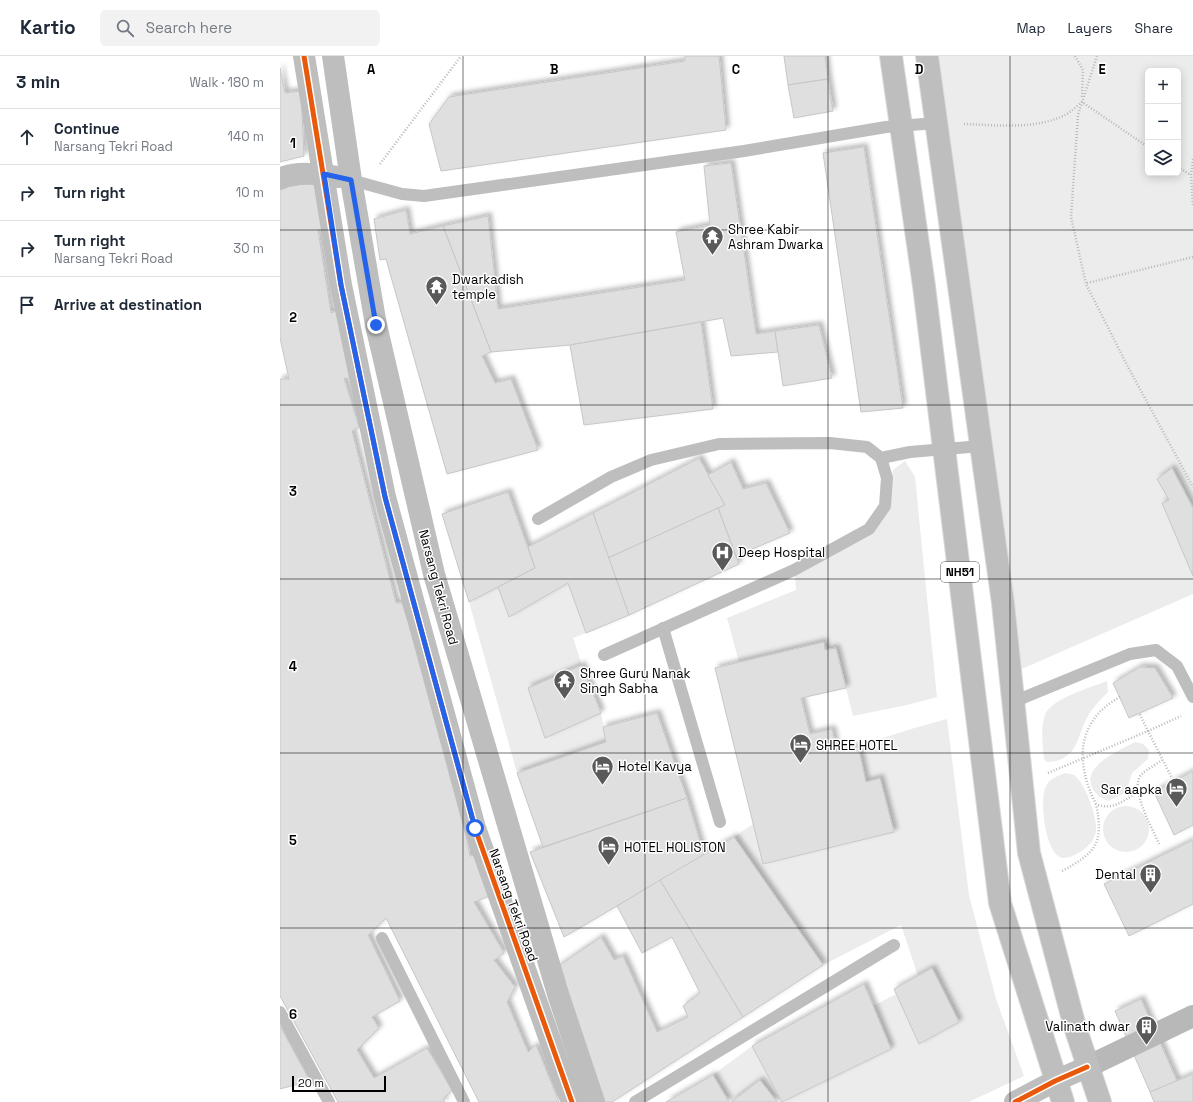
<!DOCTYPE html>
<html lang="en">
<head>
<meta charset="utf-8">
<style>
	:root { --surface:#fff; --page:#f2f2f3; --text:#1f2937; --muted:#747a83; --line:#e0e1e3 }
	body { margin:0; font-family:"Space Grotesk",sans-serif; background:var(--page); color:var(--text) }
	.controls { position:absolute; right:12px; top:12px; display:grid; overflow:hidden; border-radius:6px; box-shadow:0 2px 10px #0003 }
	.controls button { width:36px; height:36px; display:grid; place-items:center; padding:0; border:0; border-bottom:1px solid var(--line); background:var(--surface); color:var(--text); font:20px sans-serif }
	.scale { position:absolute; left:12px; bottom:10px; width:94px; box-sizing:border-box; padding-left:4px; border:2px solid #000; border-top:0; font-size:11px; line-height:14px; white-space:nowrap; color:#000; -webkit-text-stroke:3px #fff; paint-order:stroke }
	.stop { position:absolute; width:12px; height:12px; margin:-9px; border:3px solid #2563eb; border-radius:50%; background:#fff }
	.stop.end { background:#2563eb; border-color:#fff; box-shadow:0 1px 4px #0008 }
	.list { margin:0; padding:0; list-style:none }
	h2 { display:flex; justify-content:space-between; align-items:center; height:52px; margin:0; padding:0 16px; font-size:17px }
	h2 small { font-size:13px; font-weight:400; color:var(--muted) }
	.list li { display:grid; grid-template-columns:26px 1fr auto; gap:12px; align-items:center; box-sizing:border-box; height:56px; padding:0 16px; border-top:1px solid var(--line) }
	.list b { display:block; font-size:15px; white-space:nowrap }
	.list p { margin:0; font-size:13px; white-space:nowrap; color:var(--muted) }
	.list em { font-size:13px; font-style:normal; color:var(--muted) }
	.icon { flex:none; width:22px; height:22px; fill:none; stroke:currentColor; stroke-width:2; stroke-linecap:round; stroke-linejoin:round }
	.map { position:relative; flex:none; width:913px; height:1046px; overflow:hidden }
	header { display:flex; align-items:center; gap:24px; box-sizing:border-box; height:56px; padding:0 20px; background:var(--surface); border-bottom:1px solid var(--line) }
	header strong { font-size:19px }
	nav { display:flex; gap:22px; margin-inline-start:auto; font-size:14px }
	.search { width:280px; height:36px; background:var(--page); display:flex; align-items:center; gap:10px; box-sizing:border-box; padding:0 14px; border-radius:6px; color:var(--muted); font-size:15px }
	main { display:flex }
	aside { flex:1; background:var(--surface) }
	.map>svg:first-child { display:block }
</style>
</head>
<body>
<header>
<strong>Kartio</strong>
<div class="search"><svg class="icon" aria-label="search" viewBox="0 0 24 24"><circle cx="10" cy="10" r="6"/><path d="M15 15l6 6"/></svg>Search here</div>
<nav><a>Map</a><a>Layers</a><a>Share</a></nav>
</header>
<main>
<aside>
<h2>3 min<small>Walk · 180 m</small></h2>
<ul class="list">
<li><svg class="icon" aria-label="ahead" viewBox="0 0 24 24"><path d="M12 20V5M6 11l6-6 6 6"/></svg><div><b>Continue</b><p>Narsang Tekri Road</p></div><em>140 m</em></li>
<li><svg class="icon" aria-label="right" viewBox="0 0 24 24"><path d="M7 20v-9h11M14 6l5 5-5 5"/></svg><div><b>Turn right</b></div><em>10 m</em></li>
<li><svg class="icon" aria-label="right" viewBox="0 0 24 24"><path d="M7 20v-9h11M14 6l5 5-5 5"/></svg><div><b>Turn right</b><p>Narsang Tekri Road</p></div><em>30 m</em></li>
<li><svg class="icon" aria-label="arrive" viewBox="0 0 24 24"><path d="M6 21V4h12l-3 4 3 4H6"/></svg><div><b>Arrive at destination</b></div></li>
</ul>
</aside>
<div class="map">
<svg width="913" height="1046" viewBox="0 0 913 1046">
	<defs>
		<filter id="shadow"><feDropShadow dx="3.5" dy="-3.5" stdDeviation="2" flood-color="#0004"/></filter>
	</defs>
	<rect width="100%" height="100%" fill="#fff"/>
	<g fill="#ececec" fill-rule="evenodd">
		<path d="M 647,0 L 913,0 L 913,538 L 730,618 ZM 868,15 L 898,15 L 898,117 L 868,117 Z"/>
		<path d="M 625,405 L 635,421 L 657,641 L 627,649 L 631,673 L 667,663 L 689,839 L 716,943 L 744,1020 L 689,1046 L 497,1046 L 480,1024 L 451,1046 L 449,1046 L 433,1019 L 472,990 L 503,1046 L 611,993 L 593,950 L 616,938 L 639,988 L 679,966 L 652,912 L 638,920 L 621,869 L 543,909 L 454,781 L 473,768 L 484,808 L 614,776 L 600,723 L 586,726 L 578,690 L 631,673 L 627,649 L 573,660 L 556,592 L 545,594 L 543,586 L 459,606 L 447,562 L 516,534 L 515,520 L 589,473 L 605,450 L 613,414 Z"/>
		<path d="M 288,527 L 306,577 L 293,582 L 302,609 L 248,632 L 321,657 L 326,686 L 237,717 L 189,546 L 218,531 L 229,560 Z"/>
		<path d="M 827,625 L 828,636 C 822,642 816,648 811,655 C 796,676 801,705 767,706 L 764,703 C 763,689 760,672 765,659 C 770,643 812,631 827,625 Z"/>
		<path d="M 855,686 L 863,688 L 869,694 L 868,703 L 852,717 L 848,730 L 843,738 L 828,745 C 821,742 815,738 812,731 C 802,710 840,694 855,686 Z"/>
		<path d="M 786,717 C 788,718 792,718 794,719 C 805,726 818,763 816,775 C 815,784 807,792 800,796 C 795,799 789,802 783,802 C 765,800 759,742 766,730 C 769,723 779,719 786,717 Z"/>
		<circle cx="846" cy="773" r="23"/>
	</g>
	<g fill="#dfdfdf" stroke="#c7c7c7" filter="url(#shadow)">
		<path d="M 405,0 L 439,0 L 446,74 L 161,115 L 149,68 L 169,41 L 405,5 Z"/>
		<path d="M 504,0 L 545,0 L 548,23 L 508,29 Z"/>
		<path d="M 0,12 L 5,37 L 21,35 L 24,100 L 0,106 Z"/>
		<path d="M 548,23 L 553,55 L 514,62 L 508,29 Z"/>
		<path d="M 584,91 L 623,352 L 581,356 L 543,97 Z"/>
		<path d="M 451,107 L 476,278 L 495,275 L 498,296 L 451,300 L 443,262 L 290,289 L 211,296 L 163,170 L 208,160 L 218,253 L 405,224 L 396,176 L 430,169 L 424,110 Z"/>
		<path d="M 35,126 L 46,173 L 38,174 L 51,257 L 56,255 L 71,323 L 64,322 L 79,371 L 72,375 L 116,547 L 122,547 L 148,629 L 180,749 L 190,800 L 197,799 L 210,840 L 194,846 L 224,897 L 214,904 L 235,931 L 227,946 L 248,996 L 256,989 L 279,1046 L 199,1046 L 106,862 L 88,879 L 120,945 L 92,961 L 99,972 L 77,994 L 94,1022 L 147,992 L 172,1034 L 163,1043 L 165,1046 L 58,1046 L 0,940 L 0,323 L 9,323 L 0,282 L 0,132 Z"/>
		<path d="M 126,154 L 130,178 L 163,170 L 211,296 L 202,300 L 215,327 L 231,323 L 258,394 L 167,418 L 106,203 L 100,204 L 94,163 Z"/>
		<path d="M 421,266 L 433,353 L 304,369 L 290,289 Z"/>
		<path d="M 539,269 L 552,322 L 503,330 L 495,275 Z"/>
		<path d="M 419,402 L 445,449 L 328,502 L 313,457 Z"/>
		<path d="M 451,406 L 463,433 L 486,427 L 510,477 L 456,500 L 438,452 L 445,449 L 428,419 Z"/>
		<path d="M 892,412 L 913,452 L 913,520 L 882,447 L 889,444 L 877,423 Z"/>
		<path d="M 228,436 L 255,512 L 189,546 L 162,458 Z"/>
		<path d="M 438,452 L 459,508 L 349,559 L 328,502 Z"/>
		<path d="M 313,457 L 349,559 L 306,577 L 288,527 L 229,561 L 218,531 L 255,512 L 248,491 Z"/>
		<path d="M 544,586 L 545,594 L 556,592 L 566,632 L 521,642 L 530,678 L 552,673 L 557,696 L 578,690 L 586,726 L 600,722 L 614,776 L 483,808 L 435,612 Z"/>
		<path d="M 302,609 L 321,657 L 265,682 L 248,632 Z"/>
		<path d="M 860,611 L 875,612 L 893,642 L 849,662 L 833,627 Z"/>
		<path d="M 377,657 L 407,742 L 263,791 L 237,717 L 326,686 L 323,671 Z"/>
		<path d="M 913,715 L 913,769 L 894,779 L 874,736 Z"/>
		<path d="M 407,742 L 424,799 L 284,881 L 250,796 Z"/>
		<path d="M 454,781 L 543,909 L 463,961 L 380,824 Z"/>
		<path d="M 913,784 L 913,848 L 849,880 L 824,828 Z"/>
		<path d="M 380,824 L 463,961 L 332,1046 L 325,1046 L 277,911 L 321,881 L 334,904 L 343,900 L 377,976 L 408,961 L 403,950 L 420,937 L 392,881 L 362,897 L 337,850 Z"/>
		<path d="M 652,912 L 679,966 L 639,988 L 614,933 Z"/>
		<path d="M 584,928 L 611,993 L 502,1046 L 472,990 Z"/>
		<path d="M 861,943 L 897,1025 L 870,1036 L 835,955 Z"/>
		<path d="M 0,970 L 30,1025 L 0,1033 Z"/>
		<path d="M 913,1018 L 913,1046 L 874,1046 L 870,1036 Z"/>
		<path d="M 433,1019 L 449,1046 L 386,1046 Z"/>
		<path d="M 480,1024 L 497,1046 L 451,1046 Z"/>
	</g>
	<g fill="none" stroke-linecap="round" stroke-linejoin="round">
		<defs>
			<g id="trunk">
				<path d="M 611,0 L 644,230 L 720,847 L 783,1046"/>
				<path d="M 647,0 L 723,547 L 749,797 L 795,971 L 820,1046"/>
			</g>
		</defs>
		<use href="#trunk" stroke="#dbdbdb" stroke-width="24"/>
		<g stroke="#b9b9b9" stroke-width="2.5" stroke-dasharray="1 2" stroke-linecap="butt">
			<path d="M 795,0 L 803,14 L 802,42"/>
			<path d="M 817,0 L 798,59 L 791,161 L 806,228 L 847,309 L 913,431"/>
			<path d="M 684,68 C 717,69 755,74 785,59 C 791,56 797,50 802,46 L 868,91"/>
			<path d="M 913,103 L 911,119 L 913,150"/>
			<path d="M 100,108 L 181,0"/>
			<path d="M 898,111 L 911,119"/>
			<path d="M 807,227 L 913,201"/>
			<path d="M 840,641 C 796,665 795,707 816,748 C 832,755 844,745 857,736"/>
			<path d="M 768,717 L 868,675 L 859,657"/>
			<path d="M 894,726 L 868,675 L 901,660"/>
			<path d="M 879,788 C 873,773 848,731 862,718 C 867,713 876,709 882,704"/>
			<path d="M 782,815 C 816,797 824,787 816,748"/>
		</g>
		<g stroke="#bebebe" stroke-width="12">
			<path d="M 71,124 L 122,138 L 144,140 L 464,95 L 606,71 L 656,67"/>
			<path d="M 258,463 L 331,421 L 371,404 L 439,388 L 550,387 L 587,391 L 601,402 L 630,396 L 701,390"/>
			<path d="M 383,572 L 440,766"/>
			<path d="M 324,599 L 514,514 L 589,473 L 605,450 L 607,422 L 601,402"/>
			<path d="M 733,646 L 850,598 L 876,594 L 897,610 L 913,641"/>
			<path d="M 102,882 L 184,1046"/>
			<path d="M 0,956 L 49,1046"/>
			<path d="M 355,1046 L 614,889"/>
		</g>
		<g stroke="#bebebe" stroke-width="22">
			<path d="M 24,0 L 61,229 L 105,441 L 195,772 L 292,1046"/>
			<path d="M 53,0 L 71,124 L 96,269 L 154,518 L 278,938 L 314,1046"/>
			<path d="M 0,123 C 13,115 43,118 58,121"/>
			<path d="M 735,1046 L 775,1025 L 807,1011"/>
		</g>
		<path stroke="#b8b8b8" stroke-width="22" d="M 807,1011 L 913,960"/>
		<use href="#trunk" stroke="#bebebe" stroke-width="22"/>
		<defs>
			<g id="cycleway">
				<path d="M 24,0 L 61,229 L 105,441 L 195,772 L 292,1046"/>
				<path d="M 735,1046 L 775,1025 L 807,1011"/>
			</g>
		</defs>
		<use href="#cycleway" stroke="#fff" stroke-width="8"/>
		<use href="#cycleway" stroke="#e8590c" stroke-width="5"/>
	</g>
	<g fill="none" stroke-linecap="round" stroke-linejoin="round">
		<path stroke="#2563eb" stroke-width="5" d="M 96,269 L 71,124 L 44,118 L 61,229 L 105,441 L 195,772"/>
	</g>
	<path fill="none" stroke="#000" stroke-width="1" stroke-opacity="0.55" d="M 183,0 L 183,1046M 365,0 L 365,1046M 548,0 L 548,1046M 730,0 L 730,1046M 0,174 L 913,174M 0,349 L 913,349M 0,523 L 913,523M 0,697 L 913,697M 0,872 L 913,872"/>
	<defs>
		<symbol id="temple-pin" viewBox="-11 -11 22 30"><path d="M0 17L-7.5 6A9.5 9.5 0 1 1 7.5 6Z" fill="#595959" stroke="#fff"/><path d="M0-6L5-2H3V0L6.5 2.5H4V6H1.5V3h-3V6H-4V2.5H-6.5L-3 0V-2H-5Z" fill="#fff"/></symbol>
		<symbol id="hospital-pin" viewBox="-11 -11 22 30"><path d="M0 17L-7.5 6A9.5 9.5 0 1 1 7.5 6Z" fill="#595959" stroke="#fff"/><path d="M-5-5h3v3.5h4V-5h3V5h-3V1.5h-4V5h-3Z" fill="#fff"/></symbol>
		<symbol id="hotel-pin" viewBox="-11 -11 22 30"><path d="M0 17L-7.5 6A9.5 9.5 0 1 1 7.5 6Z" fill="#595959" stroke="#fff"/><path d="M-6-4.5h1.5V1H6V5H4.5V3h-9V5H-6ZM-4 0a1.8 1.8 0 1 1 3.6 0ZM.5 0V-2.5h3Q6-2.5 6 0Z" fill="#fff"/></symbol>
		<symbol id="building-pin" viewBox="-11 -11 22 30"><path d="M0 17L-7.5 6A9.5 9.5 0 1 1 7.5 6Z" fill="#595959" stroke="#fff"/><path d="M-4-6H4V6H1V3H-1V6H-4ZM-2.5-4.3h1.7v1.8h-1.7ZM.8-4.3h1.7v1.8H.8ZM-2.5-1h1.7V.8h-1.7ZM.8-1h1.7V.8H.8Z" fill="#fff"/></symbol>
	</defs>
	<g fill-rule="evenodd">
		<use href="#temple-pin" x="420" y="168" width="25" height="34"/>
		<use href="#temple-pin" x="144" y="218" width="25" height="34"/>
		<use href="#hospital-pin" x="430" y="484" width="25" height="34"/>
		<use href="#temple-pin" x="272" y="612" width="25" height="34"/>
		<use href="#hotel-pin" x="508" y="676" width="25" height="34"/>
		<use href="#hotel-pin" x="310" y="698" width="25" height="34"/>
		<use href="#hotel-pin" x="884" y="720" width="25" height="34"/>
		<use href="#hotel-pin" x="316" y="778" width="25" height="34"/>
		<use href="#building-pin" x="858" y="806" width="25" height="34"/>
		<use href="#building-pin" x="854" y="958" width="25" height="34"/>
	</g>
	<g text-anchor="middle" stroke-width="3" stroke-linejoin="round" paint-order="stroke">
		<rect fill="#fff" stroke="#4c4c4c" stroke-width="1" x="661" y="506" width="38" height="20" rx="3"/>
		<g font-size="12" font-weight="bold" fill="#000">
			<text x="680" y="520">NH51</text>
		</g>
		<g font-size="13" fill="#000" stroke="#fff" text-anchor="start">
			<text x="448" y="178">Shree Kabir<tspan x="448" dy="15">Ashram Dwarka</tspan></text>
			<text x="172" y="228">Dwarkadish<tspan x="172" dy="15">temple</tspan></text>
			<text x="458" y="501">Deep Hospital</text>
			<text x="300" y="622">Shree Guru Nanak<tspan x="300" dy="15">Singh Sabha</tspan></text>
			<text x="536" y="694">SHREE HOTEL</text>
			<text x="338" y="715">Hotel Kavya</text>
			<text x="882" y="738" text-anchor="end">Sar aapka</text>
			<text x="344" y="796">HOTEL HOLISTON</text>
			<text x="856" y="823" text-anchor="end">Dental</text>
			<text x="850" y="975" text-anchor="end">Valinath dwar</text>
		</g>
		<g font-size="13" fill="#000" stroke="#fff">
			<text transform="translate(159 531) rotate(75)" y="5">Narsang Tekri Road</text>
			<text transform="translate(234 849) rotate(70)" y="5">Narsang Tekri Road</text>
		</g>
	</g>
	<g font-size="13" text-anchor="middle" font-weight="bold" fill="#000" stroke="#fff" stroke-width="3" stroke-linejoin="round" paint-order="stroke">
		<text x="91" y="18">A</text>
		<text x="274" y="18">B</text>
		<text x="456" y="18">C</text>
		<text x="639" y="18">D</text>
		<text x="822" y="18">E</text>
		<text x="13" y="92">1</text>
		<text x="13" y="266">2</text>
		<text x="13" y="440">3</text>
		<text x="13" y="615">4</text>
		<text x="13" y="789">5</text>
		<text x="13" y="963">6</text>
	</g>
</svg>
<div class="controls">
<button>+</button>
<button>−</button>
<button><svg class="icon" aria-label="layers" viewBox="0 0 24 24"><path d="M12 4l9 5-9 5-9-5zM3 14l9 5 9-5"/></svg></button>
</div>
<div class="scale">20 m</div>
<div class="stop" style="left:195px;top:772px"></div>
<div class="stop end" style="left:96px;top:269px"></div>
</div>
</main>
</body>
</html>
